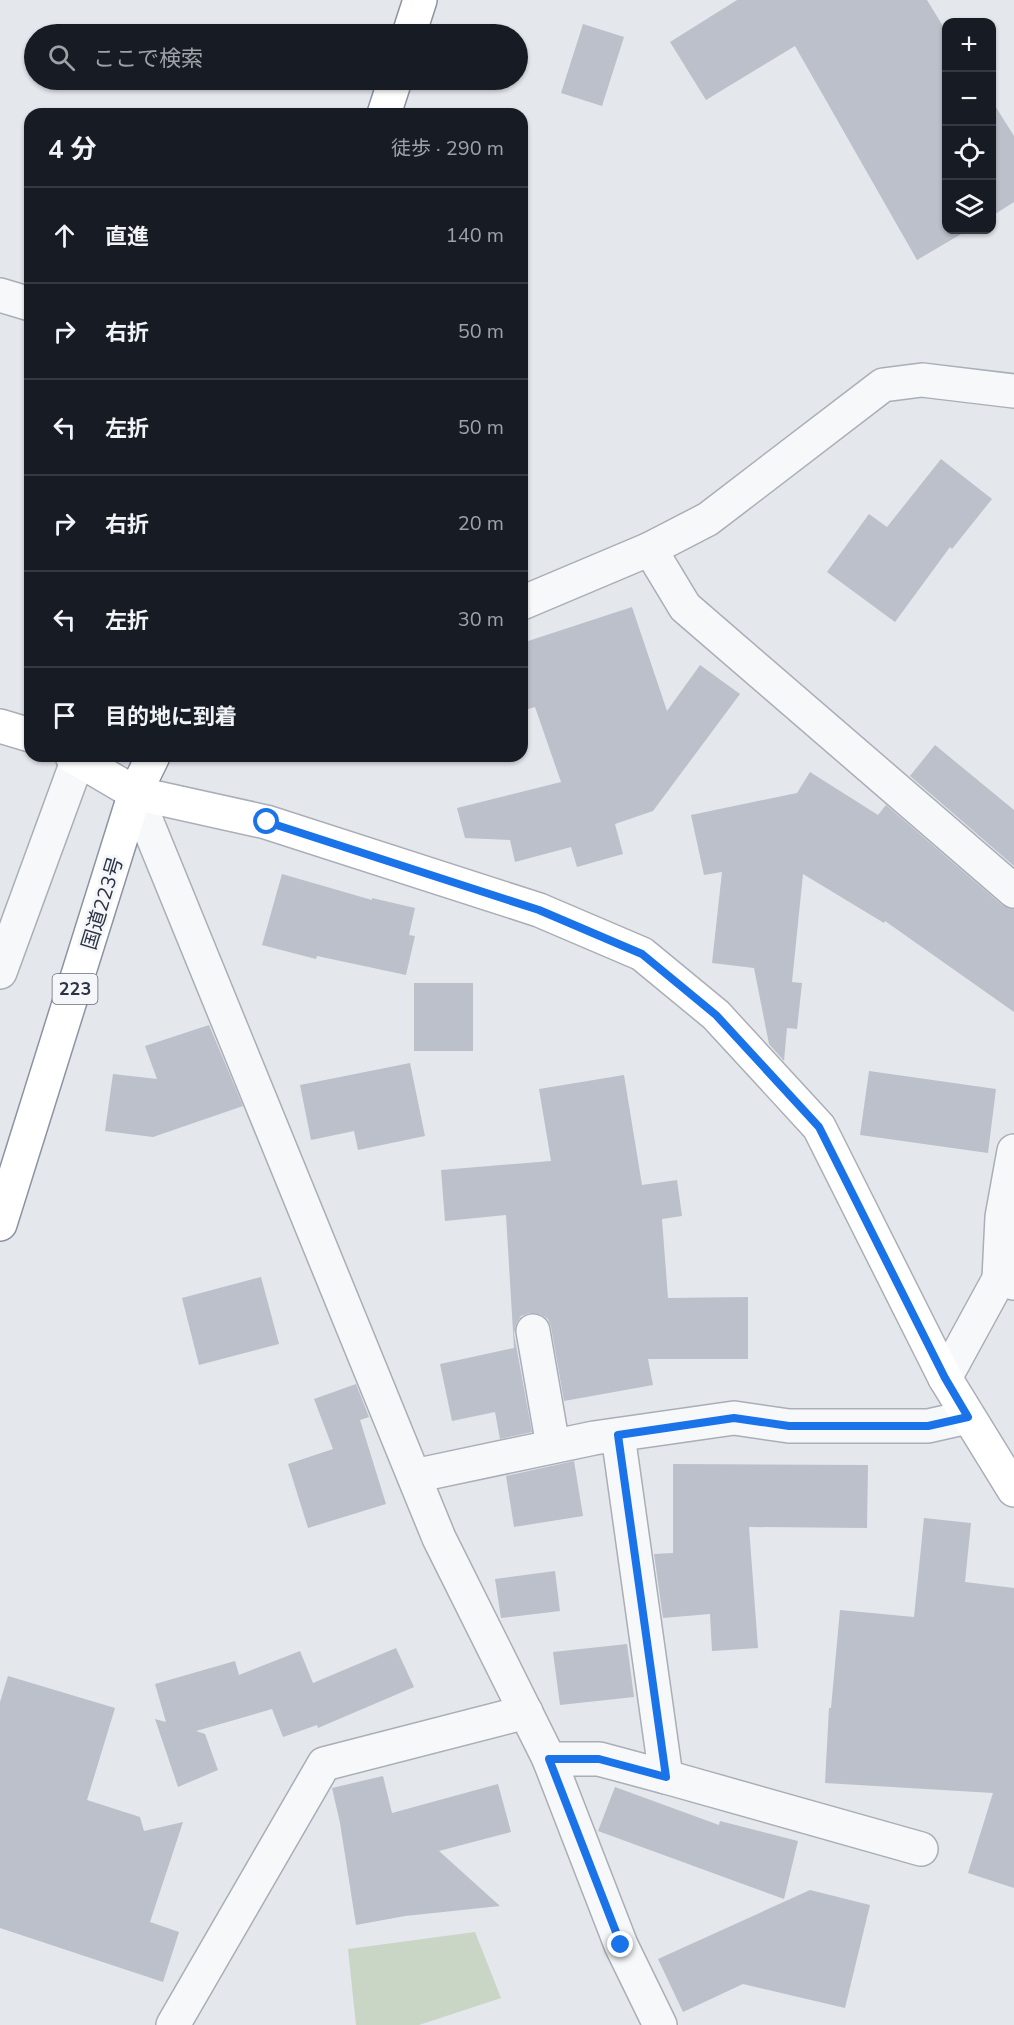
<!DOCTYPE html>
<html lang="ja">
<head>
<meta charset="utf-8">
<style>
	:root { --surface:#171b24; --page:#20242c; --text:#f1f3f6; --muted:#9ea1a6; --line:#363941 }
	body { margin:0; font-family:"Nunito Sans","Noto Sans JP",sans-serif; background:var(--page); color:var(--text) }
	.controls { position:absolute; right:18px; top:18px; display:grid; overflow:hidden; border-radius:12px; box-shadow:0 2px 4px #0004 }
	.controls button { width:54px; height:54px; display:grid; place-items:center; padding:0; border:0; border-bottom:2px solid var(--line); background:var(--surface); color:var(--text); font:30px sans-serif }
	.stop { position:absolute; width:18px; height:18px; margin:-14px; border:4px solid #1a73e8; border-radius:50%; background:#fff }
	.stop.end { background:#1a73e8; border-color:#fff; box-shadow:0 2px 6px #0008 }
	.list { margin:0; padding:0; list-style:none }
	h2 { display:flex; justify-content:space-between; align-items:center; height:78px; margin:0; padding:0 24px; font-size:26px }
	h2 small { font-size:20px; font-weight:400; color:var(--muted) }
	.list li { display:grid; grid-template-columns:39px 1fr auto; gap:18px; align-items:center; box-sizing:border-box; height:96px; padding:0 24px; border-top:2px solid var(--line) }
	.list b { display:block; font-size:22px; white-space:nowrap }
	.list em { font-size:20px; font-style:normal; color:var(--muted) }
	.icon { flex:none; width:33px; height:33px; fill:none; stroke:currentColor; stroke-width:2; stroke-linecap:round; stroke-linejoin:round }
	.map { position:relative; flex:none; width:1014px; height:2025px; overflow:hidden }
	.search { position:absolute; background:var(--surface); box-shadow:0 2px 4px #0004; left:24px; top:24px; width:504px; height:66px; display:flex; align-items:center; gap:15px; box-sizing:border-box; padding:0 21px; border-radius:33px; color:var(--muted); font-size:22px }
	.panel { position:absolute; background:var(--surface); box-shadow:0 2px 4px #0004; left:24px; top:108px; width:504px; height:654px; border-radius:18px }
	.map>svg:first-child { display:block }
</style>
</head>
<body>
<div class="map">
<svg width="1014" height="2025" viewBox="0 0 1014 2025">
	<rect width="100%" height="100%" fill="#e4e7ec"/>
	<path fill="#c9d6c5" d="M 475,1932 L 501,1998 L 419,2025 L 356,2025 L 348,1949 Z"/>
	<g fill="#bbc0ca">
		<path d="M 737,0 L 927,0 L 946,31 L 946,230 L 968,230 L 917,260 L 795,46 L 706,100 L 670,42 Z"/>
		<path d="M 583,24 L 624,37 L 602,106 L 561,93 Z"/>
		<path d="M 992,101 L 1014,136 L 1014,202 L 992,216 Z"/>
		<path d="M 941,459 L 992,499 L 952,549 L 950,547 L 895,622 L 827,572 L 869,514 L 887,527 Z"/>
		<path d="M 632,607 L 667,711 L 700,665 L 740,694 L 653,811 L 615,824 L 623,854 L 577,867 L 571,847 L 515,862 L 510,840 L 465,838 L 457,808 L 561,782 L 535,707 L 522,711 L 522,643 Z"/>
		<path d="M 935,745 L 1014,810 L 1014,866 L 910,776 Z"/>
		<path d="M 810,772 L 878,815 L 886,805 L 1002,905 L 1014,909 L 1014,1012 L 885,921 L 884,923 L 803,874 L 792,982 L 802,983 L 797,1029 L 787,1028 L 784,1061 L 769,1044 L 754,968 L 712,963 L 722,872 L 704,875 L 691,815 L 797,793 Z"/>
		<path d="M 282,874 L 372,900 L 372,898 L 415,908 L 409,935 L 415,936 L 406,975 L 317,956 L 316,959 L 262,945 Z"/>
		<rect x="414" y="983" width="59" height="68"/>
		<path d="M 209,1025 L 243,1106 L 153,1137 L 105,1131 L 113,1074 L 157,1079 L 145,1046 Z"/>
		<path d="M 410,1063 L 425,1136 L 358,1150 L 354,1131 L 311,1140 L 300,1085 Z"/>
		<path d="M 869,1071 L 996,1089 L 988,1153 L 860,1135 Z"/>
		<path d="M 624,1075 L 642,1185 L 677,1180 L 682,1216 L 662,1219 L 668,1298 L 748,1297 L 748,1359 L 648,1359 L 653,1385 L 564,1401 L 551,1327 L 548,1319 L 540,1314 L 529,1313 L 521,1316 L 516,1324 L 514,1334 L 532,1432 L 500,1439 L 495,1412 L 452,1421 L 440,1364 L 514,1348 L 506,1215 L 445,1221 L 441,1170 L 551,1161 L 539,1089 Z"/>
		<path d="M 261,1277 L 279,1344 L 199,1365 L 182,1298 Z"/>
		<path d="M 356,1384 L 369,1417 L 360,1420 L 386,1504 L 308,1528 L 288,1464 L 333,1449 L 314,1399 Z"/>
		<path d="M 574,1461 L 583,1516 L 514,1527 L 506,1476 Z"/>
		<path d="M 673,1464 L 868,1465 L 867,1528 L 749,1527 L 758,1648 L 712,1651 L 710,1614 L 663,1618 L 654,1554 L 673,1553 Z"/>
		<path d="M 924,1518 L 971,1523 L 965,1582 L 1014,1588 L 1014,1888 L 968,1873 L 993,1793 L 825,1783 L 829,1708 L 831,1708 L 840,1610 L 914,1617 Z"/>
		<path d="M 555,1571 L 560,1611 L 501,1618 L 495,1579 Z"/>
		<path d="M 627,1644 L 634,1697 L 560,1705 L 553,1652 Z"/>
		<path d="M 396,1648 L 414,1687 L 318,1728 L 317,1725 L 283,1737 L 272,1709 L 196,1731 L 205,1734 L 218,1770 L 178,1787 L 155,1719 L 166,1722 L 155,1684 L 235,1661 L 239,1675 L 300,1651 L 313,1683 Z"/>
		<path d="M 8,1676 L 115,1708 L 87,1800 L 140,1817 L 144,1831 L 183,1822 L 150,1922 L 179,1932 L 163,1982 L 0,1928 L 0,1702 Z"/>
		<path d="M 383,1776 L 392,1813 L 498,1784 L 511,1832 L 439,1851 L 500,1906 L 405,1916 L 356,1925 L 340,1823 L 332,1788 Z"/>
		<path d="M 615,1787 L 719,1825 L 720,1821 L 798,1841 L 784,1899 L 598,1831 Z"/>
		<path d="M 810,1890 L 870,1905 L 845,2008 L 743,1984 L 683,2012 L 658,1959 Z"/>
	</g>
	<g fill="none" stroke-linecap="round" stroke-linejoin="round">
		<defs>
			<g id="street">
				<path d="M 0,295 L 30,304"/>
				<path d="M 650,549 L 685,607 L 1014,891"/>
				<path d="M 522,603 L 650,549 L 708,519 L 883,385 L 922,380 L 1014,391"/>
				<path d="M 135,793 L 439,1538 L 549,1759 L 621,1945 L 660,2025"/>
				<path d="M 0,972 L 78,759"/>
				<path d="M 999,1279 L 1002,1217 L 1014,1151"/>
				<path d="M 533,1331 L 553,1446"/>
				<path d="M 945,1378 L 999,1279 L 1014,1283"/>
				<path d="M 414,1476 L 594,1438 L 734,1418 L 789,1426 L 928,1426 L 968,1417"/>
				<path d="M 549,1759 L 599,1759 L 666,1777 L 618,1435"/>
				<path d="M 666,1777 L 921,1849"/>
				<path d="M 173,2025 L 324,1764 L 526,1712"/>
			</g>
			<g id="secondary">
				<path d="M 0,726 L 30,735"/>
				<path d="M 72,756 L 135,793 L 266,822 L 539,910 L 642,954 L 716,1015 L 819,1127 L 945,1378 L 1014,1490"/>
			</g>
			<g id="highway">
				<path d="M 409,34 L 420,0"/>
				<path d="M 384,114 L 395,80"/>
				<path d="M 0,1224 L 135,793 L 153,756"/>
			</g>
		</defs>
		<use href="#street" stroke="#a9aeb7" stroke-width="36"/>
		<use href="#secondary" stroke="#a9aeb7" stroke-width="36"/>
		<use href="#highway" stroke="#8b94a3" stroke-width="36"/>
		<use href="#street" stroke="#f7f8fa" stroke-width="33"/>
		<use href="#secondary" stroke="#fff" stroke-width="33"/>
		<use href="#highway" stroke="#fff" stroke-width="33"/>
	</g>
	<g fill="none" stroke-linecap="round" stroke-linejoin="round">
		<path stroke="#1a73e8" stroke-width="8" d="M 267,822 L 539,910 L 642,954 L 716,1015 L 819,1127 L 945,1378 L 968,1417 L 928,1426 L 789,1426 L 734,1418 L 618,1435 L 666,1777 L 599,1759 L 549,1759 L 621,1945"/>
	</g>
	<g text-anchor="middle" stroke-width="6" stroke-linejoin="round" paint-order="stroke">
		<rect fill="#f4f6f9" stroke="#676e7b" stroke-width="1.5" x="52.5" y="974" width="45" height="30" rx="4.5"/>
		<g font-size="18" font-weight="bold" fill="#2b3445">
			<text x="75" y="995">223</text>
		</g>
		<g font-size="20" fill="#2b3445" stroke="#f4f6f9">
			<text transform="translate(102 903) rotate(-73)" y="7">国道223号</text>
		</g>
	</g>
</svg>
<div class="controls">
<button>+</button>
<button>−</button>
<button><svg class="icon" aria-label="locate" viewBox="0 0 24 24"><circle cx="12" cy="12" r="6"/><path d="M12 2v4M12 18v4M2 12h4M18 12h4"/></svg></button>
<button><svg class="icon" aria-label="layers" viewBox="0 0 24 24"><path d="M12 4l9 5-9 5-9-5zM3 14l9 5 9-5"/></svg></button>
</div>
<div class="stop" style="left:267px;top:822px"></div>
<div class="stop end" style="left:621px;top:1945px"></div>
<div class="search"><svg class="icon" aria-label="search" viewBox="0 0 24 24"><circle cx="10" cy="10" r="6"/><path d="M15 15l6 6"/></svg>ここで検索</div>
<section class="panel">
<h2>4 分<small>徒歩 · 290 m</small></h2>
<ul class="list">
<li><svg class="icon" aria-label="ahead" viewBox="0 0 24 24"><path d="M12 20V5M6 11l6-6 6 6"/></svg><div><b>直進</b></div><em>140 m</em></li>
<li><svg class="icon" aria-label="right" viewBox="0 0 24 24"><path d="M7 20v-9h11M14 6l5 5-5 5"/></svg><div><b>右折</b></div><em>50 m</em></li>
<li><svg class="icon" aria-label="left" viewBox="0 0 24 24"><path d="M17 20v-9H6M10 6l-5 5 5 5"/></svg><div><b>左折</b></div><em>50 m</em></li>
<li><svg class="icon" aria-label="right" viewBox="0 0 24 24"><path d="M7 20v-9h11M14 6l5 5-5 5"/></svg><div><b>右折</b></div><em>20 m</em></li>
<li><svg class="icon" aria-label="left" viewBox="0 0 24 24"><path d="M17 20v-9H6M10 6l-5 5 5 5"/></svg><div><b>左折</b></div><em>30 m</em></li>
<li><svg class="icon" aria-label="arrive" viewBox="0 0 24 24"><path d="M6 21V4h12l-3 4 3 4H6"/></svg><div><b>目的地に到着</b></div></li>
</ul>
</section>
</div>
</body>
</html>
